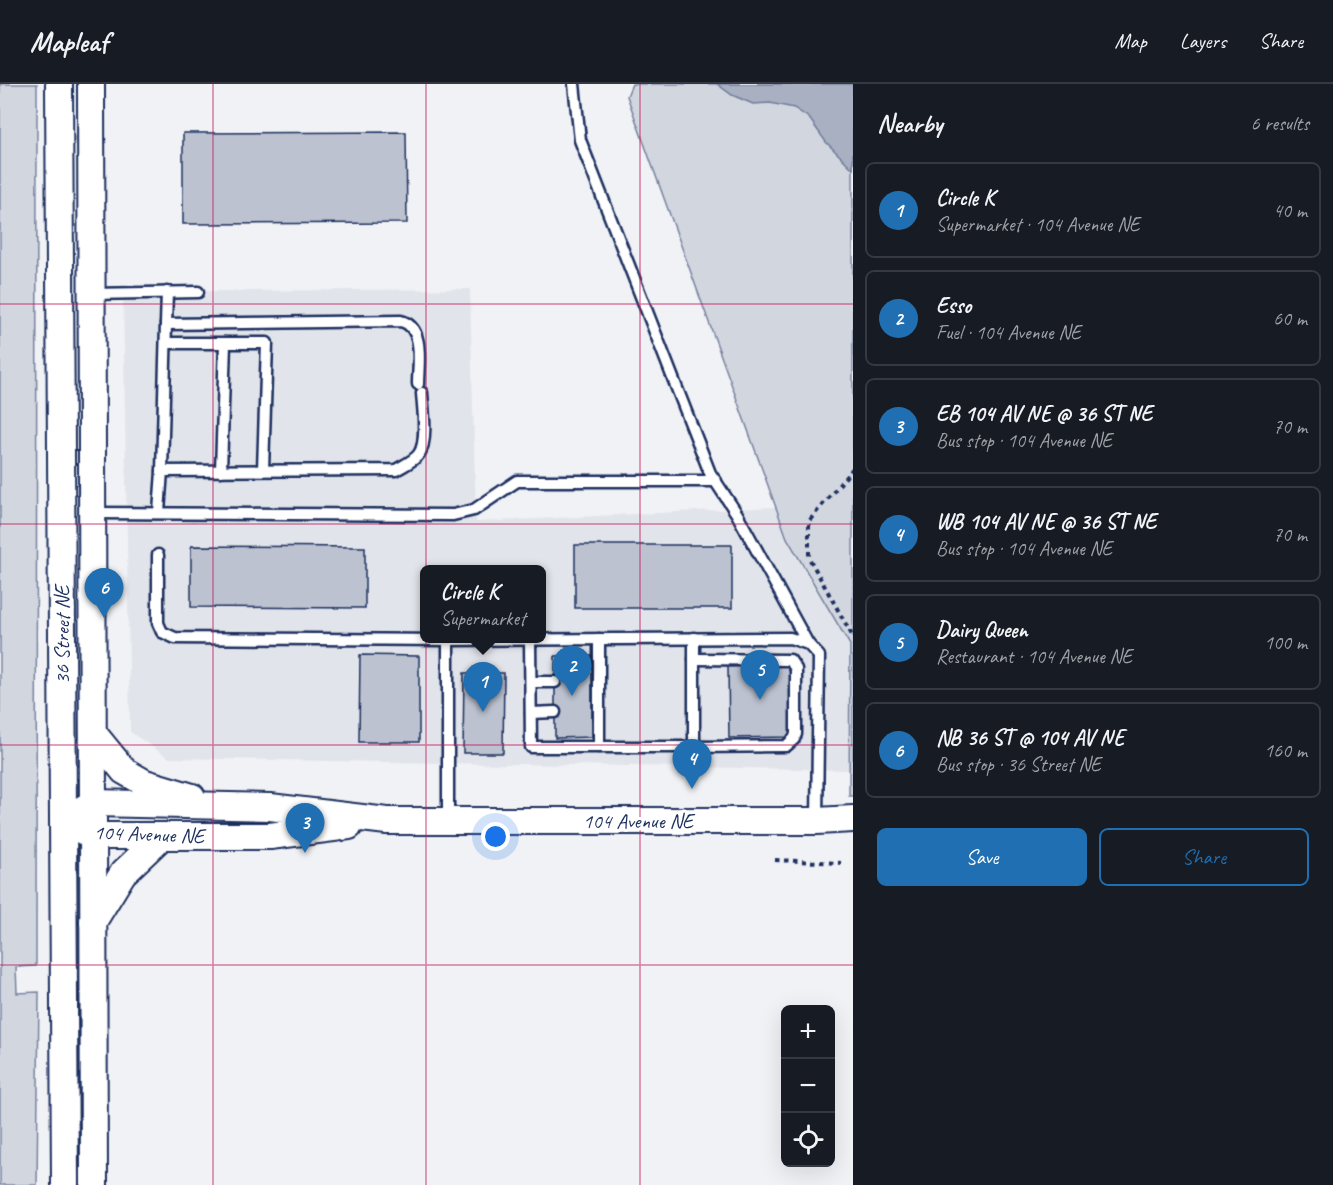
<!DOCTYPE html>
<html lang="en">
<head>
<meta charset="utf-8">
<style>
	:root { --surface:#171b24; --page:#242831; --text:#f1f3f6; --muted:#9ea1a6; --line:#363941; --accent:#1f6fb2 }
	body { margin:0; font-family:Caveat,sans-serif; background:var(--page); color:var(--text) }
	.controls { position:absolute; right:18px; bottom:18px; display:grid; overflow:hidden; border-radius:9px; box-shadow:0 6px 24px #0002 }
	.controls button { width:54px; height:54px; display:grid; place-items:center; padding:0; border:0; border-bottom:2px solid var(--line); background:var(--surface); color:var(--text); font:30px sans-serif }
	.you { position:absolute; left:496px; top:753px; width:21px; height:21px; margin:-15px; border:4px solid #fff; border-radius:50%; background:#1a73e8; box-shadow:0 0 0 9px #1a73e833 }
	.badge { display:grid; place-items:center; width:39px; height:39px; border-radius:50%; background:var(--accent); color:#fff; font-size:20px; font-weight:700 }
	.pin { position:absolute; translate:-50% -50px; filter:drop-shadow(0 2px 3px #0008) }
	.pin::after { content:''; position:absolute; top:32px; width:21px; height:18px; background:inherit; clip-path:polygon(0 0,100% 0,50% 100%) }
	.popup { position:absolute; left:420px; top:481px; width:126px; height:78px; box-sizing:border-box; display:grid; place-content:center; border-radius:9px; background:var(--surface); filter:drop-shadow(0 2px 4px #0005); font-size:20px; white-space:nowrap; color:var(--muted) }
	.popup b { font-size:22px; color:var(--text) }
	.popup::after { content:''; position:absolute; left:50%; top:100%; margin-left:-12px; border:12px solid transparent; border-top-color:var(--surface) }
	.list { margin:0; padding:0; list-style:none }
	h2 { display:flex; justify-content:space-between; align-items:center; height:78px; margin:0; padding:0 24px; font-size:26px }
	h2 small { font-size:20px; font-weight:400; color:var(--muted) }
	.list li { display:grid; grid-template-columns:39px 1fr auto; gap:18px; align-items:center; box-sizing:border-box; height:96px; margin:0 12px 12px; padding:0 12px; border:2px solid var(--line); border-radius:9px }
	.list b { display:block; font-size:22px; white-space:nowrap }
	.list p { margin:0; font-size:20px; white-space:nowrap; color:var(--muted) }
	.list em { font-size:20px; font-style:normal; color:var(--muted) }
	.actions { display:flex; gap:12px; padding:18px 24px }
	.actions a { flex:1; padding:14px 0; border:2px solid var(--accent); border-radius:9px; text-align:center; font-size:21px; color:var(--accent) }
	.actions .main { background:var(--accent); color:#fff }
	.icon { flex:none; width:33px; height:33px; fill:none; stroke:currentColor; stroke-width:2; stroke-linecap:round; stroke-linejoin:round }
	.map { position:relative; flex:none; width:853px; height:1101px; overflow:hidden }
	header { display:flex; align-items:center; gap:36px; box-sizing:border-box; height:84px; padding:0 30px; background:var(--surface); border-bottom:2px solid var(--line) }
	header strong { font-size:28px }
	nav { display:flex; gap:33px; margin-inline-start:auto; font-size:21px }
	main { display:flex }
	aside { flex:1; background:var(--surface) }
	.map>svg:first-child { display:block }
</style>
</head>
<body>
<header>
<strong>Mapleaf</strong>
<nav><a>Map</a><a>Layers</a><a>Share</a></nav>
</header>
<main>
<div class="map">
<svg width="853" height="1101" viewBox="0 0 853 1101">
	<rect width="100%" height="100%" fill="#f1f2f5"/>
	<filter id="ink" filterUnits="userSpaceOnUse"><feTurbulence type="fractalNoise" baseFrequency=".0167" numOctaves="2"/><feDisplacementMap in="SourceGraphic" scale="12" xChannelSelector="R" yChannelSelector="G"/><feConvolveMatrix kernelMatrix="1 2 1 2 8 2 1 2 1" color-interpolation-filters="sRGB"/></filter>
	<g filter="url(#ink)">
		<path fill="#e1e4ea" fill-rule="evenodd" d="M 470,205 L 476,438 L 776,423 L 787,454 L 850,561 L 849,686 L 169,674 L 130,648 L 123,208 ZM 424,486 L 542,486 L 542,554 L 424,554 Z"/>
		<g fill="#d2d6df" stroke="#76829e" stroke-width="1.5">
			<path d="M 0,0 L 37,0 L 36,882 L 16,883 L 17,909 L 39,908 L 37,1101 L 0,1101 Z"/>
			<path d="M 632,0 L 853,0 L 853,712 L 849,712 L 850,561 L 787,454 L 627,12 Z"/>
		</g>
		<path fill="#a8b0c2" stroke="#707c9a" stroke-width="1.5" d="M 717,0 L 853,0 L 853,85 L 826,58 L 809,34 L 794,24 L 770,19 L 753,20 L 732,11 Z"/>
		<g fill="#bcc2d0" stroke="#1b2f5e" stroke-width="1.5">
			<path d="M 406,48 L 407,139 L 183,140 L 183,49 Z"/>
			<rect x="575" y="461" width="157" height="63"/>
			<path d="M 191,462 L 365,463 L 365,524 L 191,523 Z"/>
			<path d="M 360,571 L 419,572 L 419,658 L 359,658 Z"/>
			<path d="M 555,572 L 592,572 L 592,653 L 555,654 Z"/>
			<path d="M 791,582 L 791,653 L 729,654 L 728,583 Z"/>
			<path d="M 464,589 L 504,589 L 503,669 L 463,669 Z"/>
		</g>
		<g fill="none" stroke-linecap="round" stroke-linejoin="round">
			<defs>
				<g id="service">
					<path d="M 574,0 L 580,56 L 710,389 L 737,430 L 808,560"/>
					<path d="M 167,208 L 166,240 L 401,237 C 425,243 418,280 418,300"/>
					<path d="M 92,210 L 198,208"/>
					<path d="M 166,259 L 225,259 L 221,387"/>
					<path d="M 225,259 L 267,259 L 263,386"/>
					<path d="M 162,387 L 166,240"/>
					<path d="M 159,428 L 162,387 L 396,386 C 404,381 414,377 419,370 C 428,357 423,324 422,309"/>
					<path d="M 92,429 L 453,431 L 474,426 L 517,397 L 716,397"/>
					<path d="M 158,471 L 158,539 L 162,548 L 175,554 L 448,556 L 790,554 L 808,560 L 819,572 L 817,737"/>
					<path d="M 530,555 L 531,663 L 694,663 L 694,554"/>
					<path d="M 599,555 L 599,663"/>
					<path d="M 531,598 L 555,598"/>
					<path d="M 531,629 L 555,628"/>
					<path d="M 694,663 L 786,662 L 794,655 L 796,650 L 796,585 L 790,576 L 694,575"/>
					<path d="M 448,737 L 448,554"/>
				</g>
				<g id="tertiary">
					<path d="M 59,0 L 65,1101"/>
					<path d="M 91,0 L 94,1101"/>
					<path d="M 93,649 L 124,687 L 145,699 L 192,713"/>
					<path d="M 79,727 L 93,719 L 270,723 L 387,737 L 817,737 L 853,735"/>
					<path d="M 79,745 L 93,752 L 270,752 L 349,742"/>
					<path d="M 93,838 L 123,789 L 162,752"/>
				</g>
			</defs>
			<use href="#service" stroke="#1b2f5e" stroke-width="15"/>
			<use href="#tertiary" stroke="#1b2f5e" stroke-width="30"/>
			<g stroke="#1b2f5e" stroke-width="4" stroke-dasharray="4.5 4.5" stroke-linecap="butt">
				<path d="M 853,384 L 809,437 L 809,474 L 853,553"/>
				<path d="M 775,776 L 841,779"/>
			</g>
			<use href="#service" stroke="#fff" stroke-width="10"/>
			<use href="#tertiary" stroke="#fff" stroke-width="26"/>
		</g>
	</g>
	<path fill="none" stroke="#c2185b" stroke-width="1.5" stroke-opacity="0.55" d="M 213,0 L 213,1101M 426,0 L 426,1101M 640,0 L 640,1101M 0,220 L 853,220M 0,440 L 853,440M 0,661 L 853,661M 0,881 L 853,881"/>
	<g text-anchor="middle" stroke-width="6" stroke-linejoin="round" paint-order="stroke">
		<g font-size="21" fill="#1b2f5e" stroke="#fff">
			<text transform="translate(62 551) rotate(-90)" y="7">36 Street NE</text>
			<text x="638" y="744">104 Avenue NE</text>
			<text transform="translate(149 750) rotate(2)" y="7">104 Avenue NE</text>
		</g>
	</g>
</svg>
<div class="controls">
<button>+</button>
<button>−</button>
<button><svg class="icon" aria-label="locate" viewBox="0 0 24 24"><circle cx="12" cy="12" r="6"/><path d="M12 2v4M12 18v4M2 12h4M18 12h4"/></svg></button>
</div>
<div class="you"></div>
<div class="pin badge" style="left:483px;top:628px">1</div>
<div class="popup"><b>Circle K</b>Supermarket</div>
<div class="pin badge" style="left:572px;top:612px">2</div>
<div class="pin badge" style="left:305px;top:769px">3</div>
<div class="pin badge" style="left:692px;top:705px">4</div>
<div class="pin badge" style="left:760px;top:616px">5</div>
<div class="pin badge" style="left:104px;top:534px">6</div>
</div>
<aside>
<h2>Nearby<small>6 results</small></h2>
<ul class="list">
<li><span class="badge">1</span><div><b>Circle K</b><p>Supermarket · 104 Avenue NE</p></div><em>40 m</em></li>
<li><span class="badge">2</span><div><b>Esso</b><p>Fuel · 104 Avenue NE</p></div><em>60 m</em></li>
<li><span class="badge">3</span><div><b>EB 104 AV NE @ 36 ST NE</b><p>Bus stop · 104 Avenue NE</p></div><em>70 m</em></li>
<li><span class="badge">4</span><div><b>WB 104 AV NE @ 36 ST NE</b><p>Bus stop · 104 Avenue NE</p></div><em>70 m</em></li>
<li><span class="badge">5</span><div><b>Dairy Queen</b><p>Restaurant · 104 Avenue NE</p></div><em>100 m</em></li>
<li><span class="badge">6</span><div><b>NB 36 ST @ 104 AV NE</b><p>Bus stop · 36 Street NE</p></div><em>160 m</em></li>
</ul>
<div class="actions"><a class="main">Save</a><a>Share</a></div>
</aside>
</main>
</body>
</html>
